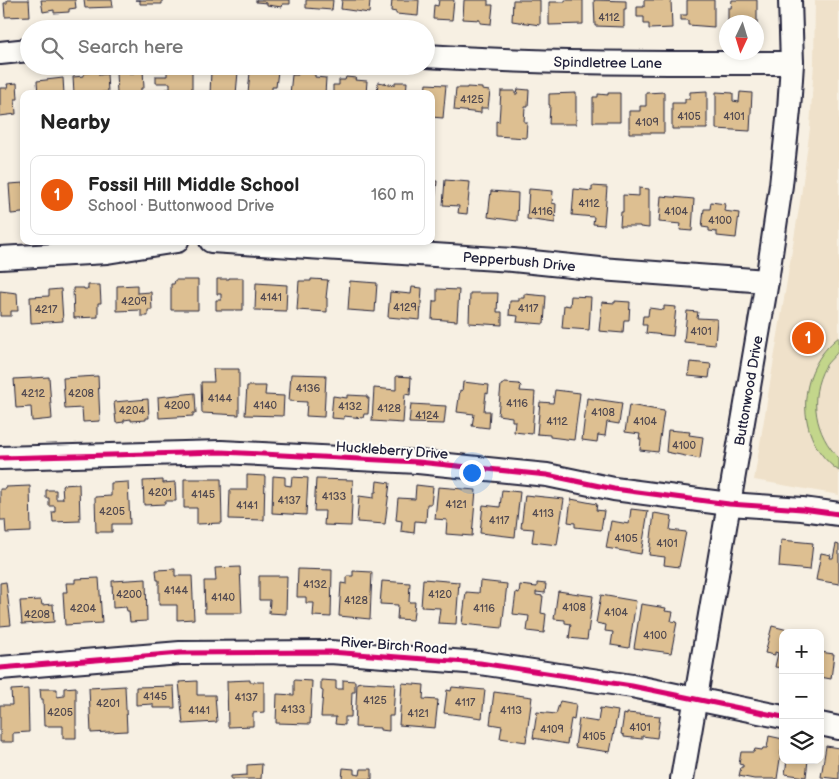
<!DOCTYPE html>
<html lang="en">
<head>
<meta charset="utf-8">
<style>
	:root { --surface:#fff; --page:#f6f6f6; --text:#222; --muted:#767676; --line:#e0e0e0; --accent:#ea580c }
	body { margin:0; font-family:"Balsamiq Sans",sans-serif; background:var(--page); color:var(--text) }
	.controls { position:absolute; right:15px; bottom:15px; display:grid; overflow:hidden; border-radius:10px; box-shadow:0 2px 8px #0003 }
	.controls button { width:45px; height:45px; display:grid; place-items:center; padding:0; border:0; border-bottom:1px solid var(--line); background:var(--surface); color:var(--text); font:25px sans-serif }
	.compass { position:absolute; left:719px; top:15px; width:45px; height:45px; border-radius:50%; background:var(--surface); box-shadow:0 2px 8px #0003; rotate:184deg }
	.you { position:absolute; left:471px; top:472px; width:18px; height:18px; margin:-12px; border:4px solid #fff; border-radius:50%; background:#1a73e8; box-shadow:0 0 0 8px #1a73e833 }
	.badge { display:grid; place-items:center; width:32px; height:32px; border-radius:50%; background:var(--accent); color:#fff; font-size:16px; font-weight:700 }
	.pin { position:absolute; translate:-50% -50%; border:2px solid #fff; box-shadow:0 1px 5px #0006 }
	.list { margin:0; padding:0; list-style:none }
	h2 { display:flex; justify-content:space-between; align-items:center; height:65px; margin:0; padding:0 20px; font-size:21px }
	h2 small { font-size:16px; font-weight:400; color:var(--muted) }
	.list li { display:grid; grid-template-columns:32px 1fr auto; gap:15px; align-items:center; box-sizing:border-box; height:80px; margin:0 10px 10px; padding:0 10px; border:1px solid var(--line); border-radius:10px }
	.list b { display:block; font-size:19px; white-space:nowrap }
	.list p { margin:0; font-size:16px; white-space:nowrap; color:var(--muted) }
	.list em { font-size:16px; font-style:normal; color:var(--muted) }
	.icon { flex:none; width:28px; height:28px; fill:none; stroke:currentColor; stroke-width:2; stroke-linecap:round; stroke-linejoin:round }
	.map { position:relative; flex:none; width:839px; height:779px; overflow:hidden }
	.search { position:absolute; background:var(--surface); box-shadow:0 2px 8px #0003; left:20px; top:20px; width:415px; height:55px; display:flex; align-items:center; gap:12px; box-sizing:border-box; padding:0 18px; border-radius:28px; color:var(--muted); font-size:19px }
	.panel { position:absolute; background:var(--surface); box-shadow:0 2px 8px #0003; left:20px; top:90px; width:415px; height:155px; border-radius:10px }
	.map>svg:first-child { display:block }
</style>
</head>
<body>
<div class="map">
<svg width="839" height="779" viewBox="0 0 839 779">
	<rect width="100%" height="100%" fill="#f7f0e3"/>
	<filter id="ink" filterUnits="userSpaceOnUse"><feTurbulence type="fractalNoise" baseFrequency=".02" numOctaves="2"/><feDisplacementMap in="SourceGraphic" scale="10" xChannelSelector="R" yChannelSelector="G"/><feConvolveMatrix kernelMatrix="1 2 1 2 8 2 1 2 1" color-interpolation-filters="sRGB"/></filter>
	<g filter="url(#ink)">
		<path fill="#efe1ca" d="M 815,0 L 839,0 L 839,495 L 754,480 L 801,196 L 810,128 L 814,62 Z"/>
		<path fill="#c3d68b" stroke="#727c63" d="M 839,337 C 839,340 839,346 839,349 C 837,355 828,361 825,367 C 808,397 815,435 839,458 L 839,471 C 793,439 796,369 839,337 Z"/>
		<g fill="#ddbf91" stroke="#22223b">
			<path d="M 7,0 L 29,0 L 30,16 L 5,17 L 4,3 L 7,3 Z"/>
			<path d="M 41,0 L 75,0 L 76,8 L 69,9 L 69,12 L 54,13 L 54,10 L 43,12 Z"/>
			<path d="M 84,0 L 112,0 L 113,7 L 85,8 Z"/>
			<path d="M 135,0 L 162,0 L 162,4 L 140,4 L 140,0 Z"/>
			<path d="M 256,0 L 290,0 L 290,4 L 283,4 L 282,7 L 267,5 L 267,3 L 256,2 Z"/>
			<path d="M 306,0 L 333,0 L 332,10 L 306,8 Z"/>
			<path d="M 342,0 L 370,0 L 369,13 L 341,9 Z"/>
			<path d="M 392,0 L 419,0 L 418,16 L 396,14 L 396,12 L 391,11 Z"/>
			<path d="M 439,0 L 454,0 L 452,20 L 433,19 L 434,5 L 438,6 Z"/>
			<path d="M 464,0 L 488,0 L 488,5 L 493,5 L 491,24 L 480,23 L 480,20 L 463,19 Z"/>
			<path d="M 513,0 L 540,0 L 540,25 L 512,21 Z"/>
			<path d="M 565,0 L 583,0 L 583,24 L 549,25 L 549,2 L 565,2 Z"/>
			<path d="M 594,0 L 626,1 L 626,9 L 624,9 L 624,27 L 595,26 Z"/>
			<path d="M 644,0 L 671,0 L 672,28 L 649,29 L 649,24 L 644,24 L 644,17 L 637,17 L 637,7 L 644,7 Z"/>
			<path d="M 687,0 L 714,0 L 714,27 L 688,25 L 688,20 L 681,20 L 681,15 L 687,15 Z"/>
			<path d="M 732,0 L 757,0 L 757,25 L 756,22 L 743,22 L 743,21 L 740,20 L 740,22 L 728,22 L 728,8 L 731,8 Z"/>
			<path d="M 167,68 L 192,68 L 192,94 L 166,94 L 166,89 L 170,89 L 170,83 L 156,83 L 156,76 L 167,76 Z"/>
			<path d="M 133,69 L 143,69 L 144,88 L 141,88 L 141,94 L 117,94 L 116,72 L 129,72 L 130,74 L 133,74 Z"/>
			<path d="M 266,70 L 278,71 L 276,87 L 272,87 L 272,94 L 248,94 L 250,72 L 266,73 Z"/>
			<path d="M 211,71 L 238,72 L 236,94 L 210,94 Z"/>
			<path d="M 99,72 L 99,75 L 107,74 L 108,92 L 74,94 L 73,77 L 84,76 L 84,73 Z"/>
			<path d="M 299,72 L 315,74 L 315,77 L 326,78 L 325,94 L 290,94 L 292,75 L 298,75 Z"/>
			<path d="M 346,77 L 356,78 L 355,80 L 367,81 L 366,94 L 333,94 L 333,85 L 339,85 L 339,80 L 345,80 Z"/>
			<path d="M 63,78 L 64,94 L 38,94 L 37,81 Z"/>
			<path d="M 378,82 L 395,85 L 395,82 L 407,82 L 406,94 L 377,94 Z"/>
			<path d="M 17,83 L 18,99 L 15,99 L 16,114 L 0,116 L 0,88 L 8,88 L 7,84 Z"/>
			<path d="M 426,84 L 446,85 L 443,118 L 431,117 L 431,94 L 425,94 Z"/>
			<path d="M 467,87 L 482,88 L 482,90 L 490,91 L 488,108 L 481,108 L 481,113 L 454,110 L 456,88 L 467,88 Z"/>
			<path d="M 518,89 L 529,90 L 528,107 L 525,107 L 524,122 L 527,122 L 526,138 L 496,136 L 496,121 L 499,122 L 501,91 L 515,91 L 515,94 L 517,94 Z"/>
			<path d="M 707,91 L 707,129 L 672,129 L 672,103 L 685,103 L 685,99 L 690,99 L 690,92 Z"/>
			<path d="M 664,92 L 664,133 L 629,133 L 629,111 L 640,111 L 640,106 L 646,106 L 646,93 Z"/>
			<path d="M 716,92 L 733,93 L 733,101 L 739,102 L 740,92 L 752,93 L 750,131 L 716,129 Z"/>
			<path d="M 576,93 L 576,124 L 549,124 L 550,105 L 549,105 L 549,94 Z"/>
			<path d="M 608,93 L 620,93 L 620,122 L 593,122 L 593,97 L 598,97 L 598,94 L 608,95 Z"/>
			<path d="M 445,180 L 470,182 L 467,214 L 458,213 L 459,206 L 443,205 Z"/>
			<path d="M 431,181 L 437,181 L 434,212 L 431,212 Z"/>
			<path d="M 24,183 L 24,212 L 22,213 L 11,214 L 9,184 Z"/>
			<path d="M 592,186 L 607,187 L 604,225 L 593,224 L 594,217 L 572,215 L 574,189 L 592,191 Z"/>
			<path d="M 639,188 L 649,189 L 649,228 L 640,227 L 640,226 L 620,226 L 621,212 L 623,212 L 623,195 L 639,196 Z"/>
			<path d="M 529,189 L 553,191 L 552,203 L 556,204 L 555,223 L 527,219 Z"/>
			<path d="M 491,191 L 518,193 L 517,221 L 488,217 Z"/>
			<path d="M 661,196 L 694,199 L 692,231 L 680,230 L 681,224 L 659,222 Z"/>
			<path d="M 711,202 L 725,204 L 724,211 L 739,213 L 736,238 L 717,236 L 717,232 L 709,231 L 709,228 L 702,227 L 704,209 L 710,209 Z"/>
			<path d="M 229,278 L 243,278 L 243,310 L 216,310 L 216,300 L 221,300 L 221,294 L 217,294 L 217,279 L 229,279 Z"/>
			<path d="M 311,279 L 328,280 L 326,298 L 327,298 L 327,312 L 297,310 L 299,281 L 311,281 Z"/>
			<path d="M 175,280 L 198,280 L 198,310 L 171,310 L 171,284 L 174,284 Z"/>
			<path d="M 350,281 L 377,283 L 375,312 L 348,310 Z"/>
			<path d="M 256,283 L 287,285 L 286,311 L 255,310 Z"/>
			<path d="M 88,285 L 100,285 L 101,303 L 98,303 L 98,317 L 74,318 L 73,288 L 84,288 L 84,289 L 88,289 Z"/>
			<path d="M 137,285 L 137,293 L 151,292 L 152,310 L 148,310 L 148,316 L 141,316 L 141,310 L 117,311 L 117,286 Z"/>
			<path d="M 412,287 L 422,288 L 420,320 L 388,317 L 390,292 L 411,294 Z"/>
			<path d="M 61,289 L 63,321 L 31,323 L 30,297 L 49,296 L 49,290 Z"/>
			<path d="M 437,289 L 459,290 L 457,321 L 432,319 L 433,301 L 437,301 Z"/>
			<path d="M 0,291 L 17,293 L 18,311 L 11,311 L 11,316 L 0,316 Z"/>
			<path d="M 470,293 L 498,293 L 497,312 L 502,312 L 502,325 L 469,323 Z"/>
			<path d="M 524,294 L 546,296 L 544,324 L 517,322 L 518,316 L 509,315 L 510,301 L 519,301 L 519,298 L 524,298 Z"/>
			<path d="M 571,296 L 591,297 L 589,330 L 562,328 L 564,305 L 570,306 Z"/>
			<path d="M 615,301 L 630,302 L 629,320 L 624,320 L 623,333 L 599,331 L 602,302 L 615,303 Z"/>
			<path d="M 664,306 L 676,307 L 673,336 L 646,333 L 647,325 L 642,325 L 643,316 L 648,316 L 649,308 L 664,310 Z"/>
			<path d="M 687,311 L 698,312 L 697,318 L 717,319 L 715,345 L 684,342 Z"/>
			<path d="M 690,362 L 711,364 L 709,378 L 688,376 Z"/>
			<path d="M 213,369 L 239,369 L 239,415 L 202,413 L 201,382 L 214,382 Z"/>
			<path d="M 291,374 L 326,375 L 324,417 L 306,416 L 307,402 L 289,401 Z"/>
			<path d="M 98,376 L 100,421 L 83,422 L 82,408 L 65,409 L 63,378 Z"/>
			<path d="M 396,376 L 411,377 L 410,395 L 405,394 L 403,423 L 372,421 L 374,388 L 396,390 Z"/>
			<path d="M 49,377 L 52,419 L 32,421 L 31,407 L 16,408 L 14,379 Z"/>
			<path d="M 463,382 L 489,385 L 488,394 L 486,393 L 484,411 L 490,411 L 489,428 L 472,426 L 474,414 L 457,412 L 460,390 L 462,391 Z"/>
			<path d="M 505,383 L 519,384 L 521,386 L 520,391 L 535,392 L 532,434 L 514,432 L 515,421 L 512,421 L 512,417 L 498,415 L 501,385 Z"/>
			<path d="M 247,386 L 266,386 L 265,395 L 284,396 L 283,416 L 245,415 Z"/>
			<path d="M 555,390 L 580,393 L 574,440 L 550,437 L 550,435 L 537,434 L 540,402 L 553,403 Z"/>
			<path d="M 195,393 L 196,413 L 193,413 L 193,416 L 159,418 L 158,397 Z"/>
			<path d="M 347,395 L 367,396 L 367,398 L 369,398 L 368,414 L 364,414 L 363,418 L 344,416 L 344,419 L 331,418 L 333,396 L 347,398 Z"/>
			<path d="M 587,398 L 622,403 L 619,424 L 607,422 L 605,436 L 598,435 L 597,442 L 582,440 Z"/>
			<path d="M 148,399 L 149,418 L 146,418 L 146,420 L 131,421 L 131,419 L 124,420 L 124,422 L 116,423 L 114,402 Z"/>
			<path d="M 411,404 L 446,406 L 444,424 L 409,423 Z"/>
			<path d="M 629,405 L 664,411 L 658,452 L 640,450 L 641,439 L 639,439 L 640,434 L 625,432 Z"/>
			<path d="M 668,430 L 690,432 L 689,435 L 703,437 L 700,459 L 666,452 Z"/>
			<path d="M 247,475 L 265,476 L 264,520 L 229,519 L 230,490 L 247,490 Z"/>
			<path d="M 273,476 L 285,477 L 285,485 L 291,486 L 292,477 L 308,478 L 306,515 L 272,513 Z"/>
			<path d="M 184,479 L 221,479 L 222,523 L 197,524 L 197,508 L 184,508 Z"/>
			<path d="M 316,479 L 353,480 L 351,526 L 324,525 L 325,511 L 314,511 Z"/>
			<path d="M 163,480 L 163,483 L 175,482 L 176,501 L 165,501 L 165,504 L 144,505 L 143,481 Z"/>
			<path d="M 377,481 L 390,483 L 385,524 L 357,522 L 359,496 L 374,498 L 374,492 L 376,492 Z"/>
			<path d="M 128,482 L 130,524 L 112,524 L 112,532 L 96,532 L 95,497 L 111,496 L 111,483 Z"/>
			<path d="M 79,484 L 80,521 L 53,522 L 52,512 L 55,512 L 55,506 L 49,506 L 49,498 L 46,498 L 46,490 L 56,490 L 56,499 L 63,499 L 62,485 Z"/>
			<path d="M 416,485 L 433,487 L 431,504 L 427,504 L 426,522 L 415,521 L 414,533 L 401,531 L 402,521 L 396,520 L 398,498 L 415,499 Z"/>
			<path d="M 30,486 L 31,532 L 6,533 L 5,520 L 0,520 L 0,489 L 6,489 L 6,487 Z"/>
			<path d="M 438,487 L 476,490 L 472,536 L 446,534 L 447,520 L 435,519 Z"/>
			<path d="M 502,490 L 520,492 L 515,537 L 480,533 L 483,505 L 500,507 Z"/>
			<path d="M 525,495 L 564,499 L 557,545 L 532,542 L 534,529 L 521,528 Z"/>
			<path d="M 571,499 L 597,504 L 596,510 L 604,511 L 601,530 L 575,527 L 575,523 L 568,522 Z"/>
			<path d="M 631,509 L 648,511 L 641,554 L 606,548 L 611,521 L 629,524 Z"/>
			<path d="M 654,513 L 672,516 L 670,530 L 686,532 L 679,567 L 664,565 L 665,557 L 649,555 Z"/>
			<path d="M 781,540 L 813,543 L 810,570 L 779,567 Z"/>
			<path d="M 836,544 L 839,545 L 839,584 L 816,580 L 821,553 L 831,555 L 830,558 L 833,558 Z"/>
			<path d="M 240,567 L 242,613 L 205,613 L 204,581 L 216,581 L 215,568 Z"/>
			<path d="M 175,569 L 175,576 L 192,576 L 194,619 L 177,620 L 177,605 L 159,605 L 159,580 L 157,580 L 156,570 Z"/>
			<path d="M 298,569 L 332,570 L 331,617 L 313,616 L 314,603 L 306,603 L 306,597 L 297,597 Z"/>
			<path d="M 353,571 L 372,572 L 370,619 L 339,616 L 341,583 L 347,584 L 347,576 L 353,576 Z"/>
			<path d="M 259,576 L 287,576 L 286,614 L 269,613 L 270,600 L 259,600 Z"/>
			<path d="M 99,578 L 102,623 L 65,625 L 63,592 L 67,592 L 66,583 L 75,583 L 75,579 Z"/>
			<path d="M 146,579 L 147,621 L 130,622 L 129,611 L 127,611 L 126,607 L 113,608 L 112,581 Z"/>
			<path d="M 423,579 L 459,582 L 456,624 L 438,623 L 440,608 L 421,607 Z"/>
			<path d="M 382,581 L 410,583 L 409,602 L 415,602 L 413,620 L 397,619 L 398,605 L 380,604 Z"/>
			<path d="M 480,581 L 507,584 L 502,628 L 462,624 L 466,592 L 479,593 Z"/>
			<path d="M 6,582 L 11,625 L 0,626 L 0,583 Z"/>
			<path d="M 537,583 L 546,584 L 545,593 L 536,592 L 536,595 L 543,596 L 541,613 L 546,614 L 544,633 L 527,631 L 529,616 L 513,614 L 516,592 L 519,593 L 520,585 L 537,587 Z"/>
			<path d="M 558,591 L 593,596 L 587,640 L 569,638 L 571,624 L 565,623 L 565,620 L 554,619 Z"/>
			<path d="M 601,595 L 636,601 L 629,648 L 611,645 L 613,632 L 605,631 L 606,625 L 596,623 Z"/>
			<path d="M 41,600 L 42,605 L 53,604 L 54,622 L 22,624 L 20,601 Z"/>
			<path d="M 641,604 L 666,608 L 665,611 L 673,612 L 671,621 L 677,622 L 671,653 L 634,648 Z"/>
			<path d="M 772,626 L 800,633 L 783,633 L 783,668 L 775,667 L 778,653 L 775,652 L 775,655 L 765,653 Z"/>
			<path d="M 820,652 L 834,654 L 831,679 L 820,677 Z"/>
			<path d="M 250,680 L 250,682 L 264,682 L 264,712 L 253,713 L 253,726 L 228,727 L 227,681 Z"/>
			<path d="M 294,680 L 312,681 L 310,724 L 276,723 L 277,694 L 294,695 Z"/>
			<path d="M 321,680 L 336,681 L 336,689 L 343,689 L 343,680 L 355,681 L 355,692 L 352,692 L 351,717 L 345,717 L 345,725 L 335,724 L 336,717 L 321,717 L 323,691 L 321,690 Z"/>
			<path d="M 197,681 L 197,695 L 215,695 L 217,722 L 183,724 L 179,682 Z"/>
			<path d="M 361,682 L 395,684 L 393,716 L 389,716 L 389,731 L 380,730 L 380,728 L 355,727 L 357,683 Z"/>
			<path d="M 402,683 L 424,685 L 423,699 L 438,700 L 435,728 L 399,725 Z"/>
			<path d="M 125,686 L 127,731 L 91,733 L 89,688 Z"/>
			<path d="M 174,686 L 175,708 L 153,708 L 153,704 L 136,705 L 136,687 Z"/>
			<path d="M 76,687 L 76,738 L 63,738 L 63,726 L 44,726 L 43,699 L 41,699 L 40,689 L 57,689 L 57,697 L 64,696 L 64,688 Z"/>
			<path d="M 452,687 L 485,690 L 482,718 L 444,713 L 447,690 L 451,691 Z"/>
			<path d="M 28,689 L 29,732 L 13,733 L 13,742 L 0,742 L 0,705 L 12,705 L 11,690 Z"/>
			<path d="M 494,692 L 532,697 L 526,742 L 500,738 L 502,726 L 490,724 Z"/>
			<path d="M 560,701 L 576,704 L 574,720 L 571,719 L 567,744 L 533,738 L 537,712 L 556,714 Z"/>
			<path d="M 600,708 L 618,711 L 610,752 L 575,747 L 579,719 L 598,722 Z"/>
			<path d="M 627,713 L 660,716 L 657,738 L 642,736 L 642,739 L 624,737 L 624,735 L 621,734 L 624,714 L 627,715 Z"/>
			<path d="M 769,736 L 783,739 L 777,779 L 754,779 L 739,776 L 741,767 L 743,767 L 743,765 L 739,764 L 741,752 L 754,752 L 755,749 L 762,750 L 763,748 L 767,748 Z"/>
			<path d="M 826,746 L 839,748 L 839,779 L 821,777 Z"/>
			<path d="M 787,760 L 808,760 L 806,777 L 785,774 Z"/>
			<path d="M 262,764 L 261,779 L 231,779 L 231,776 L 247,775 L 247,765 Z"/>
			<path d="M 343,768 L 354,769 L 354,774 L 360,775 L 361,769 L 372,769 L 372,779 L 342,779 Z"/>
		</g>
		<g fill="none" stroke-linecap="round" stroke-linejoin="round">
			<defs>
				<g id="minor">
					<path d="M 0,53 L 29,50"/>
					<path id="s1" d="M 426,56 C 548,64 670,63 792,63"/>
					<path id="s2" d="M 211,241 L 513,260 L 600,269 L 767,281"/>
					<path d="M 0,258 L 107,252 L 177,241"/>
					<path d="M 0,458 L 221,452 L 418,462 L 547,475 L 614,489 L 729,504 L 802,509 L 839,514"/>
					<path d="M 0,668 L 180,653 L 330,652 L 480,663 L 632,686 L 783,717"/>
					<path d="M 820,724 L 839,728"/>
					<path id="s3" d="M 682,779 L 767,281 L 781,185 L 789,110 L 792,63 L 790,0"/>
				</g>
			</defs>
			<use href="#minor" stroke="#22223b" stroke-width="26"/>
			<use href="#minor" stroke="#fdfcf7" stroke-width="22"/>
			<defs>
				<g id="cycleway">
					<path d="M 0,458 L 221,452 L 418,462 L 547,475 L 614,489 L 729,504 L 802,509 L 839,514"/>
					<path d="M 0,668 L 180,653 L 330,652 L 480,663 L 632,686 L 783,717"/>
				</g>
			</defs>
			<use href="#cycleway" stroke="#fdfcf7" stroke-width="8"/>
			<use href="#cycleway" stroke="#d6006c" stroke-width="5"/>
		</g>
	</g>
	<g text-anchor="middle" stroke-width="4" stroke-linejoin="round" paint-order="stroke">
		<g font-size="11" fill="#514950">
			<text x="609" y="21">4112</text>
			<text x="472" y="103">4125</text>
			<text x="689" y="120">4105</text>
			<text x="734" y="120">4101</text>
			<text x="647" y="126">4109</text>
			<text x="589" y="207">4112</text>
			<text x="542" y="215">4116</text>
			<text x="676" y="215">4104</text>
			<text x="720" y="224">4100</text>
			<text x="271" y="301">4141</text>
			<text x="134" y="305">4209</text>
			<text x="405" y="311">4129</text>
			<text x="528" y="312">4117</text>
			<text x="46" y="313">4217</text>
			<text x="701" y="335">4101</text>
			<text x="308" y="392">4136</text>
			<text x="33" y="397">4212</text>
			<text x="81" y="397">4208</text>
			<text x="220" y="402">4144</text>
			<text x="517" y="407">4116</text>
			<text x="177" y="409">4200</text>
			<text x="265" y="409">4140</text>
			<text x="350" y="410">4132</text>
			<text x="389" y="412">4128</text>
			<text x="132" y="414">4204</text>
			<text x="603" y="416">4108</text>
			<text x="427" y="419">4124</text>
			<text x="557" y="425">4112</text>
			<text x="645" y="425">4104</text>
			<text x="684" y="449">4100</text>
			<text x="160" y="496">4201</text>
			<text x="203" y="498">4145</text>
			<text x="334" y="500">4133</text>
			<text x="289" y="504">4137</text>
			<text x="456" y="508">4121</text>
			<text x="247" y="509">4141</text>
			<text x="112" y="515">4205</text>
			<text x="543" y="517">4113</text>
			<text x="499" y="524">4117</text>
			<text x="626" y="542">4105</text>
			<text x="667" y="547">4101</text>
			<text x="315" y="588">4132</text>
			<text x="176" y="594">4144</text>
			<text x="129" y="598">4200</text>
			<text x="440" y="598">4120</text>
			<text x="223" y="601">4140</text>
			<text x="356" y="604">4128</text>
			<text x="574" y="611">4108</text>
			<text x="83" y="612">4204</text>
			<text x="484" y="612">4116</text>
			<text x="616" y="616">4104</text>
			<text x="37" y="618">4208</text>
			<text x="655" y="639">4100</text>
			<text x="155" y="700">4145</text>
			<text x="246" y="701">4137</text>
			<text x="375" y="704">4125</text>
			<text x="465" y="706">4117</text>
			<text x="108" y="707">4201</text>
			<text x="293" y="713">4133</text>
			<text x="199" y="714">4141</text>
			<text x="511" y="714">4113</text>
			<text x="60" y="716">4205</text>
			<text x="418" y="717">4121</text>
			<text x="640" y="731">4101</text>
			<text x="552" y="733">4109</text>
			<text x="594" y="740">4105</text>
		</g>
		<g font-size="14" fill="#22223b" stroke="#fdfcf7">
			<text dy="5" stroke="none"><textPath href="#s1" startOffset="182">Spindletree Lane</textPath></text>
			<text dy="5" stroke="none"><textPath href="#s2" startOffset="309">Pepperbush Drive</textPath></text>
			<text dy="5" stroke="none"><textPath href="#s3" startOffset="394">Buttonwood Drive</textPath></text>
			<text transform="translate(392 450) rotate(4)" y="5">Huckleberry Drive</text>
			<text transform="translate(394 645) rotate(4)" y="5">River Birch Road</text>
		</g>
	</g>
</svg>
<div class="controls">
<button>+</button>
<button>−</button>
<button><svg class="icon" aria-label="layers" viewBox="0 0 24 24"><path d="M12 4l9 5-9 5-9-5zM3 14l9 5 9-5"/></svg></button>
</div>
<svg class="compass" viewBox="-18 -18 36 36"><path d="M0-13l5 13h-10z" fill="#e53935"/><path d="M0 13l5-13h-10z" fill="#767676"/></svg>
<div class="you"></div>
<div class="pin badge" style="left:808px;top:338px">1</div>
<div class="search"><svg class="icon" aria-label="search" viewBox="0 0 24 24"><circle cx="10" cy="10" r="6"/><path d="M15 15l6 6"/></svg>Search here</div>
<section class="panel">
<h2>Nearby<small></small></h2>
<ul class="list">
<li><span class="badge">1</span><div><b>Fossil Hill Middle School</b><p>School · Buttonwood Drive</p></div><em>160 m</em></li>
</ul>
</section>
</div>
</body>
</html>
